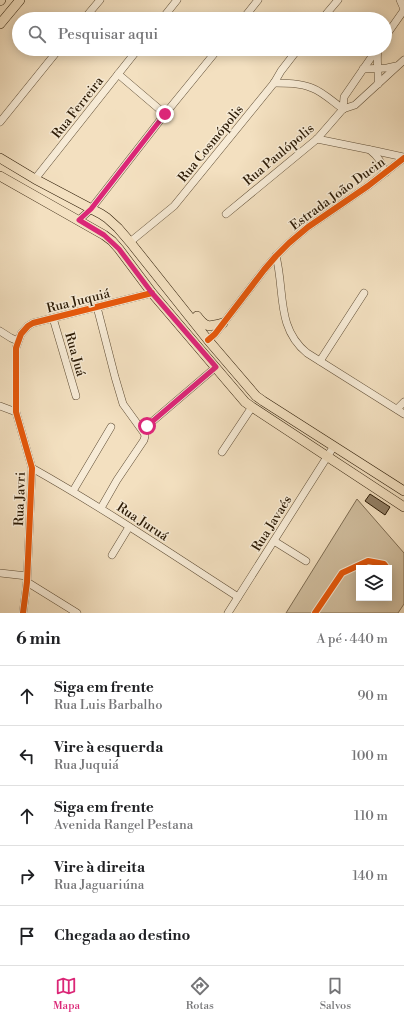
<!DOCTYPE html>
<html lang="pt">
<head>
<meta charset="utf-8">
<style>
	:root { --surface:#fff; --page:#f2f2f2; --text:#202124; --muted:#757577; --line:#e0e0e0; --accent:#db2777 }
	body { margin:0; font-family:"Libre Bodoni",serif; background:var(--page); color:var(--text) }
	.controls { position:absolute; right:12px; bottom:12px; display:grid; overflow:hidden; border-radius:0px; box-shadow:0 2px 10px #0003 }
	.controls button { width:36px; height:36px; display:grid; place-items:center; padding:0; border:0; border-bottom:1px solid var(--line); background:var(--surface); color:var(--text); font:20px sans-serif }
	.stop { position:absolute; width:12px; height:12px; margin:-9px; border:3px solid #db2777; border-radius:50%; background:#fff }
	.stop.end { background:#db2777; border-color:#fff; box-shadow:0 1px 4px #0008 }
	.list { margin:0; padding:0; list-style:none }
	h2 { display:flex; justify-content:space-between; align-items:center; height:52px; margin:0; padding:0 16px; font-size:17px }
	h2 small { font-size:13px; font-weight:400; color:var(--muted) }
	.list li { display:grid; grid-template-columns:26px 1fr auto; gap:12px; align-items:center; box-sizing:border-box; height:60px; padding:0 16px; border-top:1px solid var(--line) }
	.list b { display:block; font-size:15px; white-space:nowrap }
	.list p { margin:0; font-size:13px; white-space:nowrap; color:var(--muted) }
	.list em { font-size:13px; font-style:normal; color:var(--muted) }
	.icon { flex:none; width:22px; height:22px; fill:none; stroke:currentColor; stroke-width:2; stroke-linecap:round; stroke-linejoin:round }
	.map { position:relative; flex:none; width:404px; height:613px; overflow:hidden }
	.search { position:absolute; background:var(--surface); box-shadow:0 2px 10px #0003; left:12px; right:12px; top:12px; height:44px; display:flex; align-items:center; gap:10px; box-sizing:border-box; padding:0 14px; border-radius:22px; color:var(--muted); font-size:15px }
	.sheet { height:352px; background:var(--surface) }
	nav { display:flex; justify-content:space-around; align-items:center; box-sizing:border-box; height:56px; border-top:1px solid var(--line); background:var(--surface); font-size:11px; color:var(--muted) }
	nav a { display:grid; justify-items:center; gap:2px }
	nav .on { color:var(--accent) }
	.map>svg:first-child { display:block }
</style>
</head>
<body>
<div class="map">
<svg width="404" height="613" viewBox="0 0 404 613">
	<rect width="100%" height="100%" fill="#f3e0c0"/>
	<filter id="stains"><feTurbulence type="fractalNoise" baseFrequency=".005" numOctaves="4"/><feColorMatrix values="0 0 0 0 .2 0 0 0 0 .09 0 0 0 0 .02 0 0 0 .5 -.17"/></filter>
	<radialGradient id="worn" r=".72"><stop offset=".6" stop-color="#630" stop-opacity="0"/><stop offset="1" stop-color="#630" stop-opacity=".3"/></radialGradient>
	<path fill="#d1bfa0" stroke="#7e6d53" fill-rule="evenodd" d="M 357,499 L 404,553 L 404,604 L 398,613 L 286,613 ZM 359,568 L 389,568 L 389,598 L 359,598 Z"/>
	<path fill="#938167" stroke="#2c1b06" d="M 370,494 L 390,507 L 385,515 L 365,501 Z"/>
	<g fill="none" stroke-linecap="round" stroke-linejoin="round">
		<defs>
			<g id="minor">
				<path d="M 400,0 L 404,9"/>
				<path d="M 84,19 L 100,0"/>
				<path d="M 162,19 L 177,0"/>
				<path d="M 243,19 L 258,0"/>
				<path d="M 322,19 L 338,0"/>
				<path d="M 385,37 L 404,10"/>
				<path d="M 363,69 L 387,68 L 396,66"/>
				<path d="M 118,74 L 165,114"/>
				<path d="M 274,83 C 286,83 300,83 312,88 C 323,92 333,102 343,109"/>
				<path d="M 378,84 C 379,72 376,61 378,49"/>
				<path d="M 343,109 L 355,105 L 404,60"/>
				<path d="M 343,109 L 344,97 L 377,49"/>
				<path d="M 0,122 L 59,49"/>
				<path d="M 317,139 L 376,151 L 404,157"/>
				<path d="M 370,150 C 379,157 381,162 385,173"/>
				<path d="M 35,179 L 138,49"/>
				<path d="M 226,214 L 317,139 L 343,109"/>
				<path d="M 79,220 L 91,209 L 165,114 L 218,49"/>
				<path d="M 130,242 L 174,206 L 274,83 L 281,71 L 298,49"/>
				<path d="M 276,256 C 285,291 276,328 307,353 L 404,414"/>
				<path d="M 97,307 L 115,377 L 123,404 L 144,433 L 145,436 L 144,440 L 117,480 L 101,508"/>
				<path d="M 53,318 L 76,396"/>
				<path d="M 0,331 L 11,338 L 18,341"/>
				<path d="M 208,340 L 215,334 L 264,270 L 276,256 L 289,243 L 308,227 L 368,186 L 404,158"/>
				<path d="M 320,361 L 364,293"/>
				<path d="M 0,406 L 16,412"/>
				<path d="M 397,409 L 404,402"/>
				<path d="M 147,426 L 216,367"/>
				<path d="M 222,452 L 252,407"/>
				<path d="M 32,468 C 103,508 170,553 238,597"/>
				<path d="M 73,491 L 111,427"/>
				<path d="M 274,541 L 306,561"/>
				<path d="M 112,555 L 129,527"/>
				<path d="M 0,573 L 27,576"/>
				<path d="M 27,582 L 77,613"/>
				<path d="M 23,613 L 27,582 L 32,468 L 16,412 L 16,348 L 21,334 L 28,326 L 33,323 L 152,293"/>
				<path d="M 228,613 L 334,446"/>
			</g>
			<g id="major">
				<path d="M 0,1 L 1,0"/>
				<path d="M 0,24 L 20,0"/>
				<path d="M 0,158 L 35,179 L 101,214 L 107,218 L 118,228 L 130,242 L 208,340 L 256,396 L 263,401 L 404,491"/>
				<path d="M 0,176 L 104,235 L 112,241 L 119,249 L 152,293 L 245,402 L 252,407 L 404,507"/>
				<path d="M 197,316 C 206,328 208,327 223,323"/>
			</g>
		</defs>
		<use href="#minor" stroke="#5e4c34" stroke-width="8"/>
		<use href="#major" stroke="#2c1b06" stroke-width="10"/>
		<use href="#minor" stroke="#f7ebd6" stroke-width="7"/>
		<use href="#major" stroke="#f3e0c0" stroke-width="9"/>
		<defs>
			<g id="cycleway">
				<path d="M 208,340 L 215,334 L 264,270 L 276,256 L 289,243 L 308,227 L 368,186 L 404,158"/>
				<path d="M 23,613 L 27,582 L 32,468 L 16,412 L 16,348 L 21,334 L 28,326 L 33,323 L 152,293"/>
				<path d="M 315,613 L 342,573 L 368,561 L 384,564 L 387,568"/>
			</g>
		</defs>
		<use href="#cycleway" stroke="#f7ebd6" stroke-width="8"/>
		<use href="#cycleway" stroke="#e8590c" stroke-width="6"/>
	</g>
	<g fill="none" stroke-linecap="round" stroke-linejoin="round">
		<path stroke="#db2777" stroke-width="5" d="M 147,426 L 216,367 L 152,293 L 119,249 L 104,235 L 79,220 L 91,209 L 165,114"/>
	</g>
	<g text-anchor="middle" stroke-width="3" stroke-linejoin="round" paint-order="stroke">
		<g font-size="13" fill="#2c1b06" stroke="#f7ebd6">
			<text transform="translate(77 107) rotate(-52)" y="5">Rua Ferreira</text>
			<text transform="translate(210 143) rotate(-51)" y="5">Rua Cosmópolis</text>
			<text transform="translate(278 154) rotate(-40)" y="5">Rua Paulópolis</text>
			<text transform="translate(337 193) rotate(-36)" y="5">Estrada João Ducin</text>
			<text transform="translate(78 300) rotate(-14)" y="5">Rua Juquiá</text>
			<text transform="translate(76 354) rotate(74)" y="5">Rua Juá</text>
			<text transform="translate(19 499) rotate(-88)" y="5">Rua Javri</text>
			<text transform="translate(143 521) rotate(33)" y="5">Rua Juruá</text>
			<text transform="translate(271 523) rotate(-58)" y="5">Rua Javaés</text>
		</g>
	</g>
	<rect width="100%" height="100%" filter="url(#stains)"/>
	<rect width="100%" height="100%" fill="url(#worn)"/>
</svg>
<div class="controls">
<button><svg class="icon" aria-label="layers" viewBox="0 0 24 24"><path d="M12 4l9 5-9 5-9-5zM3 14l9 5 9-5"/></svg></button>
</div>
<div class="stop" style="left:147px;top:426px"></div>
<div class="stop end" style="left:165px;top:114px"></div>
<div class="search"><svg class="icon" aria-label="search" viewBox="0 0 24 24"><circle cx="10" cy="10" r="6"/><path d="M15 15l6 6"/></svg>Pesquisar aqui</div>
</div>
<section class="sheet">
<h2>6 min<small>A pé · 440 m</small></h2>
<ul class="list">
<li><svg class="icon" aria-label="ahead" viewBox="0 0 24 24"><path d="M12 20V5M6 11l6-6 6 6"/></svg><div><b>Siga em frente</b><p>Rua Luis Barbalho</p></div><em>90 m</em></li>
<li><svg class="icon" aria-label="left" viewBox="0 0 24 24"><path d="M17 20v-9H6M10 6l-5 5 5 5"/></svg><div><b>Vire à esquerda</b><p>Rua Juquiá</p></div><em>100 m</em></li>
<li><svg class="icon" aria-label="ahead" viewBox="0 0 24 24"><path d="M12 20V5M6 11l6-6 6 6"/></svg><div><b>Siga em frente</b><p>Avenida Rangel Pestana</p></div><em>110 m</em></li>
<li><svg class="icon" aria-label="right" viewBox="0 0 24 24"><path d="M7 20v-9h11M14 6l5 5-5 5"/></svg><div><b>Vire à direita</b><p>Rua Jaguariúna</p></div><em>140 m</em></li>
<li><svg class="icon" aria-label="arrive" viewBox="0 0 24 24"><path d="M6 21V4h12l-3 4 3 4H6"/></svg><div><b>Chegada ao destino</b></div></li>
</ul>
</section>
<nav>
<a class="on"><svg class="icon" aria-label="map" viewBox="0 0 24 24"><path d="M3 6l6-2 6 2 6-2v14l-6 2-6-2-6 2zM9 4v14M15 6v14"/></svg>Mapa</a>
<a><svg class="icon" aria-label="directions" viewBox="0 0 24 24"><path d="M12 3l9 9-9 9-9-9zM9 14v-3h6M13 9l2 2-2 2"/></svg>Rotas</a>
<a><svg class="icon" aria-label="saved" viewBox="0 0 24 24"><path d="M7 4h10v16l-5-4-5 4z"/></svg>Salvos</a>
</nav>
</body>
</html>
